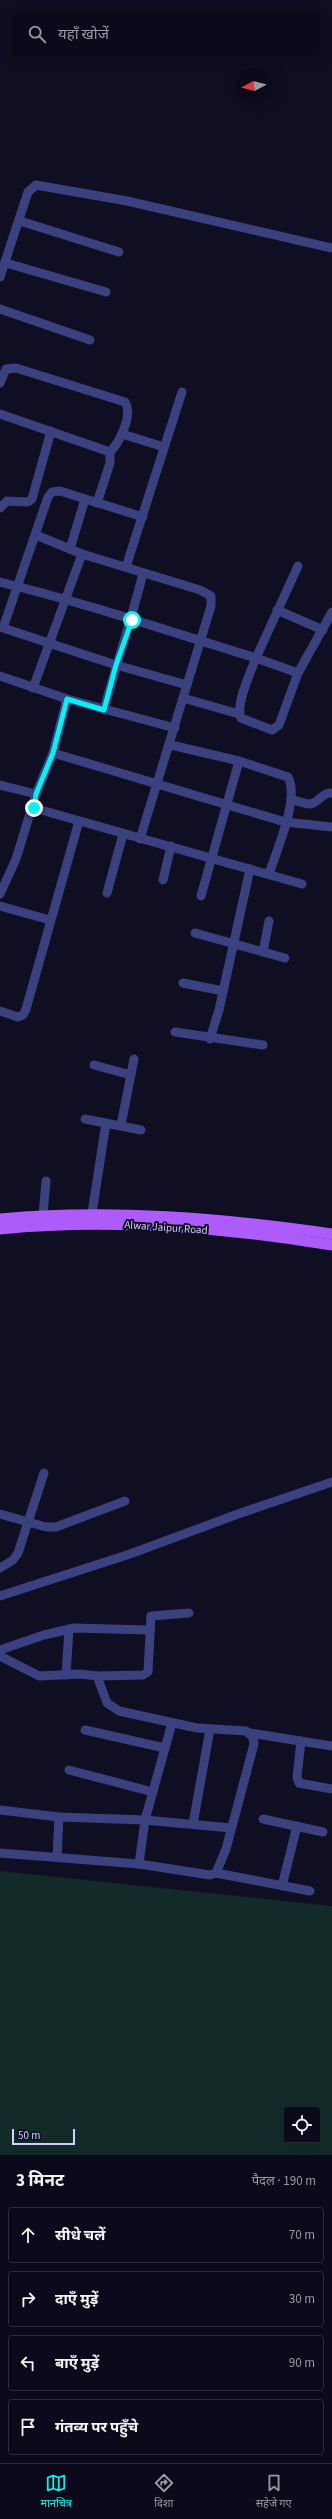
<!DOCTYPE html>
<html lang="hi">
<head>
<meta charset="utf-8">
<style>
	:root { --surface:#0c0a1a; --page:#151323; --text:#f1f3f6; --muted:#9a9aa2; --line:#2c2b39; --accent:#09f1ef }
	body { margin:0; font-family:"Source Sans 3","Noto Sans Devanagari",sans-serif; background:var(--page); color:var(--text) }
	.controls { position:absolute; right:12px; bottom:12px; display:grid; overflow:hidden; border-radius:4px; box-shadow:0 4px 16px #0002 }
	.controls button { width:36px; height:36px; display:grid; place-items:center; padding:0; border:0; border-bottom:1px solid var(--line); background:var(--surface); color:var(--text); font:20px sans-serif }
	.compass { position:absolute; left:236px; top:68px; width:36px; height:36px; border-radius:50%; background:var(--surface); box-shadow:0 4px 16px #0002; rotate:263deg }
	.scale { position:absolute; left:12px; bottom:10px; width:63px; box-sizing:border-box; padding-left:4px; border:2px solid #d1d1fd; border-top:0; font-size:11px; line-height:14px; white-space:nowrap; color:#d1d1fd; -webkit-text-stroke:3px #100e22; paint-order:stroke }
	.stop { position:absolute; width:12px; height:12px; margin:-9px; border:3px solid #09f1ef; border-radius:50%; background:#fff }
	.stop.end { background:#09f1ef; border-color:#fff; box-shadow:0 1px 4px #0008 }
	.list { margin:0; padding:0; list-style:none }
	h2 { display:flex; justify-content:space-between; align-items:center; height:52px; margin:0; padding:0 16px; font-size:17px }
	h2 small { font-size:13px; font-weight:400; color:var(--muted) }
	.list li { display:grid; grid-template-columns:26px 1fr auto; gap:12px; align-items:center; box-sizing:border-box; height:56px; margin:0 8px 8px; padding:0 8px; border:1px solid var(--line); border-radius:4px }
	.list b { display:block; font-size:15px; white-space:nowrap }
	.list em { font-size:13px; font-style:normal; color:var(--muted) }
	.icon { flex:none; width:22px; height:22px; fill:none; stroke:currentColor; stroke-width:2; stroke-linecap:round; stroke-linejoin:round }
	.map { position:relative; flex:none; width:332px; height:2155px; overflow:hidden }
	.search { position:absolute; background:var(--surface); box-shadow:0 4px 16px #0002; left:12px; right:12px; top:12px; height:44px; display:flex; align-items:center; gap:10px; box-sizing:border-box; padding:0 14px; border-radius:4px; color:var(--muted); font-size:15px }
	.sheet { height:308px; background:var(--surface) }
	nav { display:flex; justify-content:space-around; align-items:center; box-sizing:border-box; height:56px; border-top:1px solid var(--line); background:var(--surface); font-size:11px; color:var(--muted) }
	nav a { display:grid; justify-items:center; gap:2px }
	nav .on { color:var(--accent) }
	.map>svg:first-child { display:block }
</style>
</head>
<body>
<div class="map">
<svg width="332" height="2155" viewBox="0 0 332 2155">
	<rect width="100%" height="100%" fill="#100e22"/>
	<path fill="#122b28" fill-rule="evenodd" d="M 0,1871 L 332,1906 L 332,2155 L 0,2155 ZM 287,2110 L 317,2110 L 317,2140 L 287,2140 Z"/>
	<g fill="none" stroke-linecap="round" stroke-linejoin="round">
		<g stroke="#3b407f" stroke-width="9">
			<path d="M 20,221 L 119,252"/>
			<path d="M 6,263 L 106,292"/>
			<path d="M 0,277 L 28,192 L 36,185 L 127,201 L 332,248"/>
			<path d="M 0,309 L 90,340"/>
			<path d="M 0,383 L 6,369 L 16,368 L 125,402 C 133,415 120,442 110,452"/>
			<path d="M 0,414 L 110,452 L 110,463 L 97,503"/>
			<path d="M 122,434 L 164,447"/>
			<path d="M 0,508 L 7,501 L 28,502 L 32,499 L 51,431"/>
			<path d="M 143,517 L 60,491 L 52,492 L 48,497 L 3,628 L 116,665 L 187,685"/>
			<path d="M 36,535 L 82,554 L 200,590 L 211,596 L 211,606 L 140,839"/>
			<path d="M 70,549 L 85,499"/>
			<path d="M 298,566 L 256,658 L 298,673 L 332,612"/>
			<path d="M 126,567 L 182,392"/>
			<path d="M 0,582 C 86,603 171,632 256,658 C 251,671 235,705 241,718 L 272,730 L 279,725 L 298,673"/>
			<path d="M 277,610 L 323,630"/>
			<path d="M 0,676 L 67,699 L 175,728"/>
			<path d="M 33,688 L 82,554"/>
			<path d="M 183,698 L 239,714"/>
			<path d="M 104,710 C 116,664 132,619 143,573"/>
			<path d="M 171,745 L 239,761 L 288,777 C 300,798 276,852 269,874"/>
			<path d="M 53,753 L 285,822 L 332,827"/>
			<path d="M 0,785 L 36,794"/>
			<path d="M 291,799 C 297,801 304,804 310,804 C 319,803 322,792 332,793"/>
			<path d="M 34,808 L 302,884"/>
			<path d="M 163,880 L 171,846"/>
			<path d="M 107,893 L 123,834"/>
			<path d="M 0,894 L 16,859 L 36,794 L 53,753 L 67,699"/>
			<path d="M 201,896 L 239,761"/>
			<path d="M 0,906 L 50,920"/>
			<path d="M 195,933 L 285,958"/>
			<path d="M 263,952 L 269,921"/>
			<path d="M 183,983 L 223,991"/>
			<path d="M 0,1011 L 18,1017 L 23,1015 L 26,1009 L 79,821"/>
			<path d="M 175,1032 L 263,1045"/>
			<path d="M 210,1039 L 219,1010 L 250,869"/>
			<path d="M 94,1065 L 131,1075"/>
			<path d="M 85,1119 L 141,1130"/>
			<path d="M 121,1125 L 134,1059"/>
			<path d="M 92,1213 L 106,1123"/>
			<path d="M 43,1215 L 46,1181"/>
			<path d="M 0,1514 L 46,1527 L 56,1527 L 125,1501"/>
			<path d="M 0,1568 L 13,1560 L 18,1553 L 44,1473"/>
			<path d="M 0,1596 L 130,1554 L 238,1514 L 332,1482"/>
			<path d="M 0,1650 L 44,1635 L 74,1628 L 149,1630"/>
			<path d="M 0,1656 L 39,1676 L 80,1674 L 97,1676 L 107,1703 L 119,1711 L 197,1728 L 246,1731 L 253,1737 L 254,1744 L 226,1849 L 216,1873 L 210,1875 L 139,1864 L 0,1853"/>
			<path d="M 66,1675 L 69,1629"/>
			<path d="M 97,1676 L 143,1675 L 148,1672 L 151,1616 L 189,1613"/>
			<path d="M 172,1723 L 145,1820 L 231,1828"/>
			<path d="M 85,1730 L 165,1748"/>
			<path d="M 250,1733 L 332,1746"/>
			<path d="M 301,1741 L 297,1777 L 299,1783 L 332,1789"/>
			<path d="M 69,1770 L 153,1792"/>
			<path d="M 0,1810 L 59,1817 L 145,1820 L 139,1864"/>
			<path d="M 263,1819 L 323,1832"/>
			<path d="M 193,1824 L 210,1729"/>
			<path d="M 57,1857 L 59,1817"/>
			<path d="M 216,1873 L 310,1891"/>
			<path d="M 282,1886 L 297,1826"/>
		</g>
		<g stroke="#ad5cf9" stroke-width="11">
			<path d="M 0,1219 C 111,1209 222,1218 332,1234"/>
			<path d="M 0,1229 C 111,1218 222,1227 332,1245"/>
		</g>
	</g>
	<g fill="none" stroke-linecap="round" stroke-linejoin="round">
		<path stroke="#09f1ef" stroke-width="5" d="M 34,808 L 36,794 L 53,753 L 67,699 L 104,710 L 116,665 L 132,620"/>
	</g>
	<g text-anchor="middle" stroke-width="4" stroke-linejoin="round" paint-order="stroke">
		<g font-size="11" fill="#d1d1fd" stroke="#100e22">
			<text transform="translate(166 1227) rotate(4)" y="4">Alwar Jaipur Road</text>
		</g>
	</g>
</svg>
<div class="controls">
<button><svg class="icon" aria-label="locate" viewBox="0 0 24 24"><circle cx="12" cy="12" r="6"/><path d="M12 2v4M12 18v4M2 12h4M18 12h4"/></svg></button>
</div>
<svg class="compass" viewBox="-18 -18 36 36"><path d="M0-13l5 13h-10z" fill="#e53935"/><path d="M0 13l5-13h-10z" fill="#9a9aa2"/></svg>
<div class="scale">50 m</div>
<div class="stop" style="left:132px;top:620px"></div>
<div class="stop end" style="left:34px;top:808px"></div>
<div class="search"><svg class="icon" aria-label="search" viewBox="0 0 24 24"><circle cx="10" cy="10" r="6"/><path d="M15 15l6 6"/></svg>यहाँ खोजें</div>
</div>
<section class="sheet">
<h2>3 मिनट<small>पैदल · 190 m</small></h2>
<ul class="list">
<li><svg class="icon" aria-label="ahead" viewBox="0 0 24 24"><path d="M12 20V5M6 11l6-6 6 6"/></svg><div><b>सीधे चलें</b></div><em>70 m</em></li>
<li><svg class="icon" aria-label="right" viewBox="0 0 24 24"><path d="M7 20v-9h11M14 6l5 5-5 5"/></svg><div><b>दाएँ मुड़ें</b></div><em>30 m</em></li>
<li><svg class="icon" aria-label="left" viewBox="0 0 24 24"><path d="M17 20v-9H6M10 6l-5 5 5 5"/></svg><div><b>बाएँ मुड़ें</b></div><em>90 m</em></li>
<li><svg class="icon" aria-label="arrive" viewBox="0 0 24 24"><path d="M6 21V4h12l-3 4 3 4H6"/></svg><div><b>गंतव्य पर पहुँचे</b></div></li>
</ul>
</section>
<nav>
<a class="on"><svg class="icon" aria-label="map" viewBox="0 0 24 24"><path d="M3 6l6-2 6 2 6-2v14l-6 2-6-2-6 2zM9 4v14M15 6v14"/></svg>मानचित्र</a>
<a><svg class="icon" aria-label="directions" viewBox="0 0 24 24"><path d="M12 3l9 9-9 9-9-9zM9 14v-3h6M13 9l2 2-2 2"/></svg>दिशा</a>
<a><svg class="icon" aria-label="saved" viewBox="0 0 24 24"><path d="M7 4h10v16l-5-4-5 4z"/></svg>सहेजे गए</a>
</nav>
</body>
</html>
